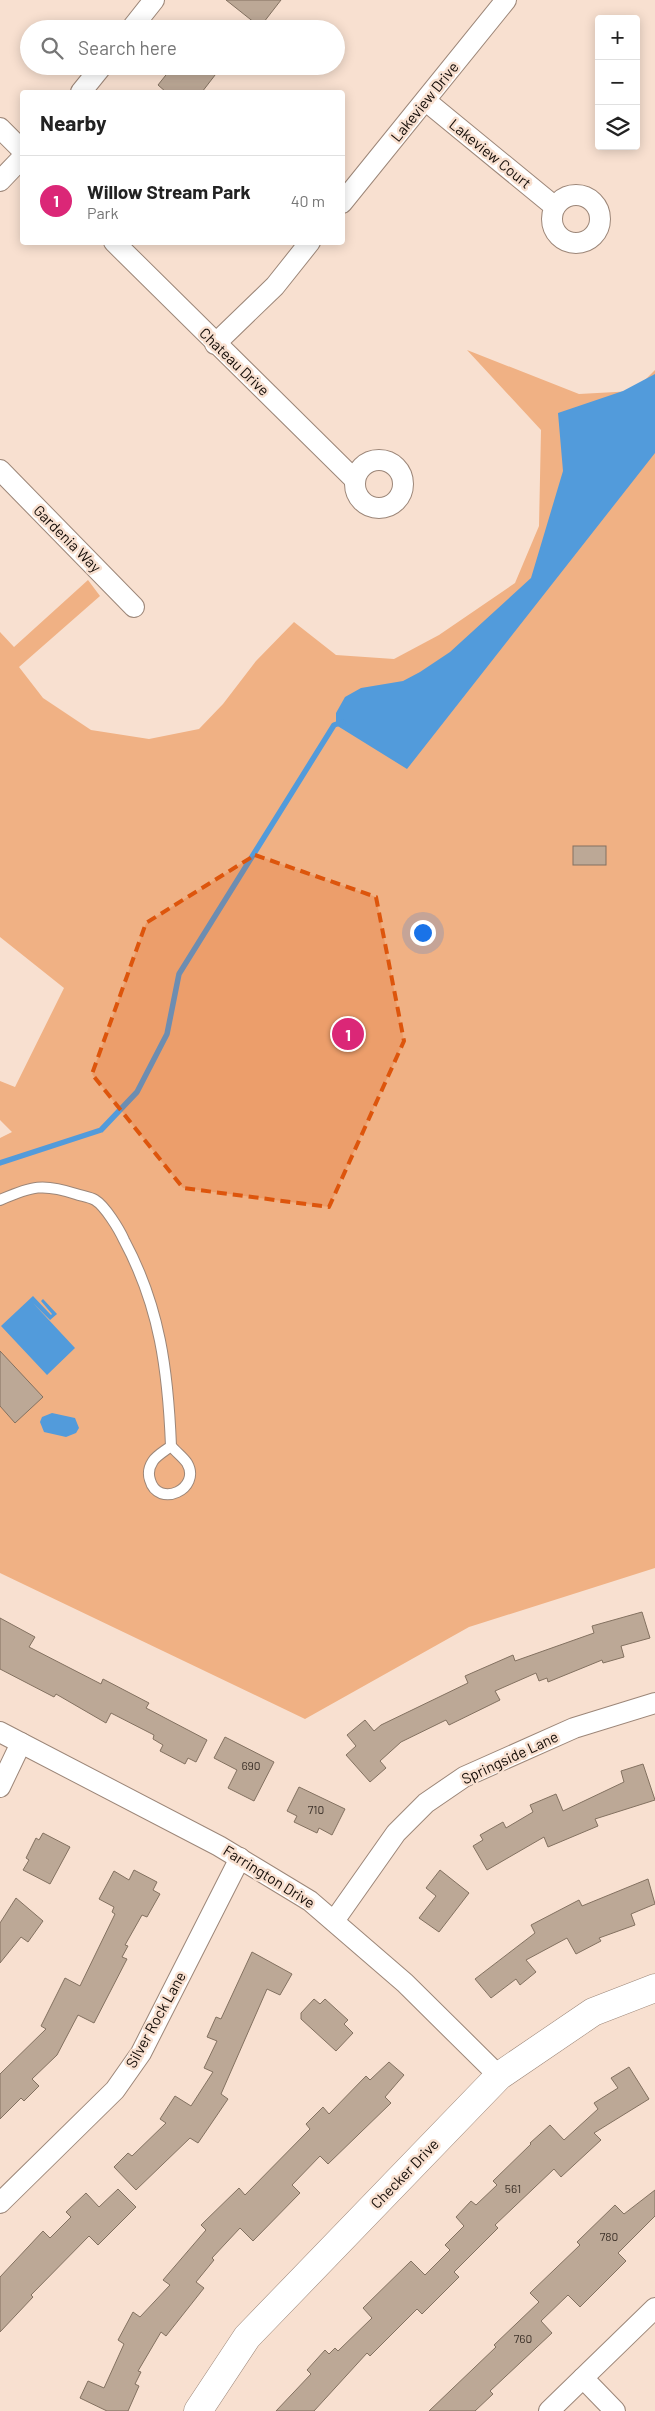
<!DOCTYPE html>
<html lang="en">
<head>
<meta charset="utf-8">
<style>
	:root { --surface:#fff; --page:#f2f2f2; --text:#222; --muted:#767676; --line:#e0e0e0; --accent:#db2777 }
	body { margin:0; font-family:Barlow,sans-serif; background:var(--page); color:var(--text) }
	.controls { position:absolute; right:15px; top:15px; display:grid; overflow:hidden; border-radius:5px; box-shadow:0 2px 12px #0003 }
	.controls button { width:45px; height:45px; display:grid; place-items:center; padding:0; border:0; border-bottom:1px solid var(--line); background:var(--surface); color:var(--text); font:25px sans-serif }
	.you { position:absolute; left:422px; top:932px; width:18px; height:18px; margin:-12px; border:4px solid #fff; border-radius:50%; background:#1a73e8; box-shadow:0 0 0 8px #1a73e833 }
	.badge { display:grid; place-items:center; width:32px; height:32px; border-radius:50%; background:var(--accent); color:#fff; font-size:16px; font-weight:700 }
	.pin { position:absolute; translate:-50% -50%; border:2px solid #fff; box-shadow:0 1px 5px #0006 }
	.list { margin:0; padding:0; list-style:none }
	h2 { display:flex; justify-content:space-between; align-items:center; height:65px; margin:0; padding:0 20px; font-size:21px }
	h2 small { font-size:16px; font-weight:400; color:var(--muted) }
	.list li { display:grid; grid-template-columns:32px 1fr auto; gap:15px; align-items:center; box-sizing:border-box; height:90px; padding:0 20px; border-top:1px solid var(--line) }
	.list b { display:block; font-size:19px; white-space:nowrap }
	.list p { margin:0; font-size:16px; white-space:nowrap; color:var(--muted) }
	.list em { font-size:16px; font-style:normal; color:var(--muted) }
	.icon { flex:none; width:28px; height:28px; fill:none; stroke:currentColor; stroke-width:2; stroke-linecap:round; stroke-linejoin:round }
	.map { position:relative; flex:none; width:655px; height:2411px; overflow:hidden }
	.search { position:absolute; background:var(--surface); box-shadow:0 2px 12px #0003; left:20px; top:20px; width:325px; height:55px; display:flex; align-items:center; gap:12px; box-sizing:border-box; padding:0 18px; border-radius:28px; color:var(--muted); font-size:19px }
	.panel { position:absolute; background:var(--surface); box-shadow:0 2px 12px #0003; left:20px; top:90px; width:325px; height:155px; border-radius:5px }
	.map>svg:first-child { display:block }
</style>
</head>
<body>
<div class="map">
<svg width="655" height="2411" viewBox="0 0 655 2411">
	<rect width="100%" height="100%" fill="#f8e0d0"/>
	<path fill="#f0b184" d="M 467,350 L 579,394 L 634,391 L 655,370 L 655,1568 L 469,1627 L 305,1719 L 0,1573 L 0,1138 L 12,1132 L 0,1120 L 0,1081 L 15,1087 L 64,988 L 0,937 L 0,632 L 14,647 L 88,580 L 100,596 L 19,667 L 43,698 L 91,730 L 149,739 L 199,729 L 223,704 L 256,661 L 294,622 L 336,655 L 394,659 L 439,635 L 515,583 L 539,526 L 541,430 Z"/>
	<g fill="#529bdb">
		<path d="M 655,374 L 655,453 L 407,769 L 336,725 L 336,713 L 345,697 L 361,688 L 403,681 L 420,672 L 450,652 L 531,578 L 563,471 L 558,413 L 623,391 Z"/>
		<path d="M 33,1296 L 51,1315 L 52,1314 L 41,1301 L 43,1299 L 57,1314 L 50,1320 L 33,1303 L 75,1348 L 47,1375 L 1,1326 Z"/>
		<path d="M 52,1413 L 75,1418 L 79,1428 L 76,1433 L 66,1437 L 44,1432 L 40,1422 L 42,1417 Z"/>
	</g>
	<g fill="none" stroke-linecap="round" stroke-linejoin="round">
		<path stroke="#529bdb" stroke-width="5.5" d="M 0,1163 L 101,1130 L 137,1092 L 167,1034 L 179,974 L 334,725 L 343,722"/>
	</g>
	<g fill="#bca896" stroke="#837160">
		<path d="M 226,0 L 281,0 L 260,27 Z"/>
		<path d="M 173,66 L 222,66 L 202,92 L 166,92 L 158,85 Z"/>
		<rect x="573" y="846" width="33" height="19"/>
		<path d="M 0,1351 L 43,1397 L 15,1423 L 0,1406 Z"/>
		<path d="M 642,1612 L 650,1638 L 621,1646 L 624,1657 L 603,1663 L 602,1660 L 548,1682 L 547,1678 L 539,1681 L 536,1673 L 495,1691 L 500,1700 L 449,1725 L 446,1720 L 401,1742 L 380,1761 L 386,1768 L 370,1782 L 346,1755 L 356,1746 L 347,1735 L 365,1720 L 374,1731 L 381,1725 L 468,1683 L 465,1676 L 513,1655 L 515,1661 L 594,1633 L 592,1626 Z"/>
		<path d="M 0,1618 L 35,1637 L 29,1647 L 101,1684 L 103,1679 L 149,1703 L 146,1708 L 207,1740 L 196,1762 L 188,1758 L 185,1764 L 160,1751 L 163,1745 L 153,1739 L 154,1735 L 111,1713 L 106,1723 L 56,1694 L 54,1697 L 0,1669 Z"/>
		<path d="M 225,1737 L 274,1762 L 254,1801 L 228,1788 L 237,1770 L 214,1758 Z"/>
		<path d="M 643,1764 L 655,1800 L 595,1819 L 598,1826 L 548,1847 L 544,1837 L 487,1870 L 473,1846 L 483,1840 L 480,1835 L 503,1822 L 506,1828 L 533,1812 L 530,1805 L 556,1794 L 563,1811 L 624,1782 L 621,1771 Z"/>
		<path d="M 299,1787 L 345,1809 L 332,1835 L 319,1828 L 317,1833 L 294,1822 L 297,1816 L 287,1811 Z"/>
		<path d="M 43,1833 L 70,1847 L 50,1884 L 23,1870 L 29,1860 L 26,1858 L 36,1838 L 39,1840 Z"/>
		<path d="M 134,1870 L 157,1882 L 153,1890 L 160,1894 L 147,1917 L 142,1915 L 125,1945 L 128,1946 L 122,1957 L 127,1959 L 94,2023 L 78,2015 L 57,2055 L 32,2079 L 39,2086 L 24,2101 L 21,2098 L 0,2119 L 0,2074 L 46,2029 L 41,2026 L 65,1978 L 80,1986 L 115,1914 L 112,1912 L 114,1907 L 99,1899 L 114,1871 L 129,1880 Z"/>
		<path d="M 440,1870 L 469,1893 L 439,1932 L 419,1918 L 436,1896 L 426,1888 Z"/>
		<path d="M 648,1879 L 655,1904 L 631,1914 L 635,1925 L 599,1938 L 601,1941 L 576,1954 L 567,1938 L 526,1960 L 536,1972 L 520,1985 L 516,1979 L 491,1998 L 475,1979 L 535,1933 L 531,1925 L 579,1900 L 582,1906 Z"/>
		<path d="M 16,1898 L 43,1921 L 28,1942 L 21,1937 L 0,1963 L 0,1923 Z"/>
		<path d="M 252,1952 L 292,1974 L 280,1995 L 267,1989 L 221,2094 L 228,2099 L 198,2143 L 190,2138 L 136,2190 L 114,2167 L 128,2153 L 132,2156 L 166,2123 L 160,2119 L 175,2096 L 191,2106 L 213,2072 L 204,2068 L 217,2041 L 207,2037 L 216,2017 L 221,2019 Z"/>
		<path d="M 314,1999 L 320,2004 L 325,1999 L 348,2020 L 344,2024 L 353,2033 L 336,2051 L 301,2019 L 301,2013 Z"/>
		<path d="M 389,2062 L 404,2075 L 385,2097 L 391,2103 L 328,2164 L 320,2156 L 292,2185 L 300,2193 L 253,2241 L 240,2228 L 212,2258 L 214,2260 L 196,2282 L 204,2288 L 166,2336 L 161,2332 L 138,2371 L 141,2372 L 135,2384 L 139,2386 L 128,2411 L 107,2411 L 80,2398 L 88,2381 L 104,2388 L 124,2344 L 118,2340 L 133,2312 L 140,2317 L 170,2285 L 163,2280 L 206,2230 L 201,2225 L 239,2188 L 245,2195 L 310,2129 L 306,2124 L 323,2107 L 329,2114 L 366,2076 L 370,2080 Z"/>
		<path d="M 629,2067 L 649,2099 L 594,2133 L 601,2140 L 561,2177 L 554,2169 L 495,2225 L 498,2228 L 454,2272 L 459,2277 L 422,2314 L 417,2309 L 370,2356 L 367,2353 L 314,2411 L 276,2411 L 311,2374 L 307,2370 L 325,2350 L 329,2354 L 335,2348 L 338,2351 L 372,2318 L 363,2308 L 411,2261 L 425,2275 L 450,2250 L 445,2245 L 464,2226 L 456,2217 L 471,2201 L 476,2205 L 497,2185 L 493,2181 L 531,2144 L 530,2143 L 550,2125 L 564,2140 L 598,2109 L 594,2103 L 618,2088 L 611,2078 Z"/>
		<path d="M 118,2189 L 136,2207 L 98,2245 L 89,2236 L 31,2295 L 33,2297 L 0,2332 L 0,2277 L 43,2231 L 50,2238 L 71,2217 L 66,2212 L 86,2193 L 99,2207 Z"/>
		<path d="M 655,2190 L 655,2216 L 618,2253 L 626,2261 L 580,2307 L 568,2295 L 541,2321 L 552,2333 L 490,2391 L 493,2394 L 475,2411 L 429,2411 L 496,2347 L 494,2345 L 539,2302 L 530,2293 L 580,2245 L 577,2242 L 615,2205 L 624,2214 Z"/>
	</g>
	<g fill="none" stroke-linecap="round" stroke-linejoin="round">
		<defs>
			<path id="lane" d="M 0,1200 C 32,1186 43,1183 76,1194 C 82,1196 90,1197 95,1200 C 105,1206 119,1229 124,1240 C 160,1307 168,1371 171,1446 C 176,1452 183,1457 187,1463 C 202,1489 158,1509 150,1480 C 148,1474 149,1467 153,1461 C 157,1455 165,1451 171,1446"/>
			<g id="street">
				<path d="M 131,29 L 154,0"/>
				<path d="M 81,92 L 102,66"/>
				<path d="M 426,101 L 554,206"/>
				<path d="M 0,128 L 22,150"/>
				<path d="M 0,181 L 22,158"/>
				<circle cx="576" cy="219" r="24"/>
				<path d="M 342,203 L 506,0"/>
				<path d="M 114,242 L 355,480"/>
				<path d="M 215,344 L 275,286 L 310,242"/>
				<circle cx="379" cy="484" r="24"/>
				<path d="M 0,470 L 134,607"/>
				<path d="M 0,1732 L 219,1846 L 310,1901 L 405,1983 L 499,2076"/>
				<path d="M 0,1787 L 21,1743"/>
				<path d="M 334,1921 L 396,1833 L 426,1803 L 464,1777 L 574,1728 L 655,1703"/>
				<path d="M 0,2203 L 115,2090 L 141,2053 L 240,1858"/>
				<path d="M 583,2378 L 615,2411"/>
				<path d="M 549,2411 L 655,2308"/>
			</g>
			<path id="secondary" d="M 198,2411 L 247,2337 L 499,2076 L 593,2012 L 655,1988"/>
		</defs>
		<use href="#lane" stroke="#9c8678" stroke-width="12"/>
		<use href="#street" stroke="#9c8678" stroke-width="22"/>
		<use href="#secondary" stroke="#9c8678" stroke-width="29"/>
		<use href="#lane" stroke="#fff" stroke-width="10"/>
		<use href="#street" stroke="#fff" stroke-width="20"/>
		<use href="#secondary" stroke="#fff" stroke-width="28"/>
	</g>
	<path fill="#dd550c" fill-opacity="0.2" stroke="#dd550c" stroke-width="4" stroke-dasharray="10 6" stroke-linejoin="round" d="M 255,855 L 376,897 L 404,1041 L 329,1207 L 183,1188 L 92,1074 L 146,923 Z"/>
	<g text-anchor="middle" stroke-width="5" stroke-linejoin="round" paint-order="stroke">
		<g font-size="12" fill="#3d322a">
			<text x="251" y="1770">690</text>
			<text x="316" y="1814">710</text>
			<text x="513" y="2193">561</text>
			<text x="609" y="2241">780</text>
			<text x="523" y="2343">760</text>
		</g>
		<g font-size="15" fill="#130b06" stroke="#f8e0d0">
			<text transform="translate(425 102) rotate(-51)" y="5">Lakeview Drive</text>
			<text transform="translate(490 154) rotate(39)" y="5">Lakeview Court</text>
			<text transform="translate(234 362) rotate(44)" y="5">Chateau Drive</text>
			<text transform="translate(67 539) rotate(45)" y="5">Gardenia Way</text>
			<text transform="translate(510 1758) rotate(-25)" y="5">Springside Lane</text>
			<text transform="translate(269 1877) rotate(32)" y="5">Farrington Drive</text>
			<text transform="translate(156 2020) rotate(-61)" y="5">Silver Rock Lane</text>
			<text transform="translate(405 2174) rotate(-46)" y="5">Checker Drive</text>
		</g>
	</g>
</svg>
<div class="controls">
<button>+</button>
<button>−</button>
<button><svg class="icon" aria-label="layers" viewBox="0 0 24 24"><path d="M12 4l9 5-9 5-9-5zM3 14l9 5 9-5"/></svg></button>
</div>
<div class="you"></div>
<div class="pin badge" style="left:348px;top:1034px">1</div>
<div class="search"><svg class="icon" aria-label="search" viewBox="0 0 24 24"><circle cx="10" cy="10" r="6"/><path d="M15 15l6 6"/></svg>Search here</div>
<section class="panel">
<h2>Nearby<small></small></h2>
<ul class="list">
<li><span class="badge">1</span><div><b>Willow Stream Park</b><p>Park</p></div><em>40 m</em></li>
</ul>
</section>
</div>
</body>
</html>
